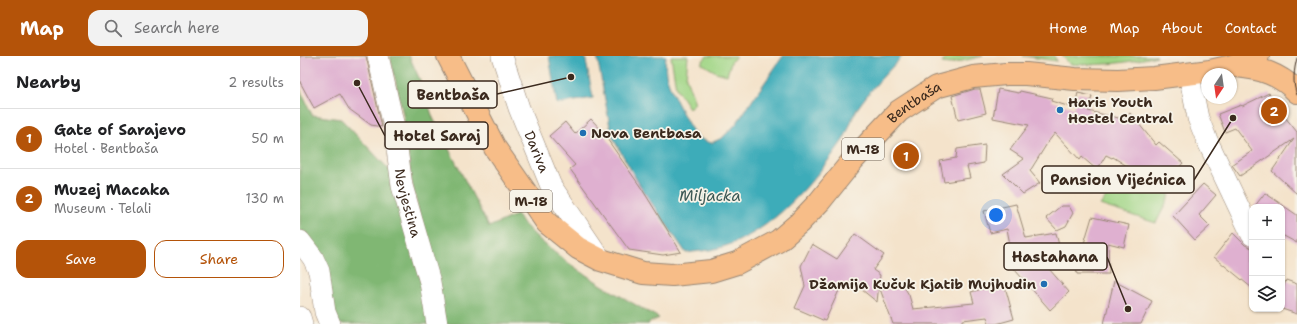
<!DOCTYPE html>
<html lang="en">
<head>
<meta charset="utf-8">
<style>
	:root { --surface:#fff; --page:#f2f2f2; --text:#202124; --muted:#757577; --line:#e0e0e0; --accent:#b45309 }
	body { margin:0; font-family:"Shantell Sans",sans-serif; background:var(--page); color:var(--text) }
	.controls { position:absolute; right:12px; bottom:12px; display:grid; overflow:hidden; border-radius:8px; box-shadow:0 1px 3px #0004 }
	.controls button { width:36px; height:36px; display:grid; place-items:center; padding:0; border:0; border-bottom:1px solid var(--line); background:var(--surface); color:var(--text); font:20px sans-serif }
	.compass { position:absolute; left:901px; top:12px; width:36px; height:36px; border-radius:50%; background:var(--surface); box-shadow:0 1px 3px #0004; rotate:193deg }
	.you { position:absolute; left:696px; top:159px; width:14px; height:14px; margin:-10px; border:3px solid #fff; border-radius:50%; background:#1a73e8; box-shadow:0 0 0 6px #1a73e833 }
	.badge { display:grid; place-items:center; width:26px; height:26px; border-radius:50%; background:var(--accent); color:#fff; font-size:13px; font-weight:700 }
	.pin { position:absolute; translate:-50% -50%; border:2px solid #fff; box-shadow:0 1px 4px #0006 }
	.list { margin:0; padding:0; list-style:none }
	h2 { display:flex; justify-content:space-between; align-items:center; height:52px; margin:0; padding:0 16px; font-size:17px }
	h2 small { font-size:13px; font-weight:400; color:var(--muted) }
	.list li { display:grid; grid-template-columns:26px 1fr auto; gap:12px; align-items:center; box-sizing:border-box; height:60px; padding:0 16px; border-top:1px solid var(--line) }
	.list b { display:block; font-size:15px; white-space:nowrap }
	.list p { margin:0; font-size:13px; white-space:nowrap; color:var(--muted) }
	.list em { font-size:13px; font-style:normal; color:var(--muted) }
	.actions { display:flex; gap:8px; padding:12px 16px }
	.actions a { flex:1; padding:9px 0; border:1px solid var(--accent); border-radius:12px; text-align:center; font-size:14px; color:var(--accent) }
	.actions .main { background:var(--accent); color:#fff }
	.icon { flex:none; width:22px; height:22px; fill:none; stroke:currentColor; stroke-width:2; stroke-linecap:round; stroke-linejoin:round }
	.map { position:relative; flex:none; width:997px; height:268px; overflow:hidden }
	header { display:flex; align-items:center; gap:24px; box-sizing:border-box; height:56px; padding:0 20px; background:var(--accent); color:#fff }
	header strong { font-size:19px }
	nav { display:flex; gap:22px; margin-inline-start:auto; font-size:14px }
	.search { width:280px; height:36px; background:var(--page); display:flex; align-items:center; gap:10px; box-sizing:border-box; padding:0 14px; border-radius:12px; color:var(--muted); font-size:15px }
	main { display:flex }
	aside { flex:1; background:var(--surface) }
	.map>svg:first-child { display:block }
</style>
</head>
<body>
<header>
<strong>Map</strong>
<div class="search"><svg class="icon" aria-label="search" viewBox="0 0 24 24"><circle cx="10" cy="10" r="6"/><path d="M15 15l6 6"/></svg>Search here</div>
<nav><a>Home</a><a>Map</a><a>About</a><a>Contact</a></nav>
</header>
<main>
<aside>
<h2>Nearby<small>2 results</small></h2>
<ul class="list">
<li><span class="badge">1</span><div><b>Gate of Sarajevo</b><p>Hotel · Bentbaša</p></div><em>50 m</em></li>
<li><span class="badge">2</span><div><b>Muzej Macaka</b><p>Museum · Telali</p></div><em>130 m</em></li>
</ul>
<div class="actions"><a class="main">Save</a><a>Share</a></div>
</aside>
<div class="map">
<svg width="997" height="268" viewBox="0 0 997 268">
	<rect width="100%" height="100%" fill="#f7f3e8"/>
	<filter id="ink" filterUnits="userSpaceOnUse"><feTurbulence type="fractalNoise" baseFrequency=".025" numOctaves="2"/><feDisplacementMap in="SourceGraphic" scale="8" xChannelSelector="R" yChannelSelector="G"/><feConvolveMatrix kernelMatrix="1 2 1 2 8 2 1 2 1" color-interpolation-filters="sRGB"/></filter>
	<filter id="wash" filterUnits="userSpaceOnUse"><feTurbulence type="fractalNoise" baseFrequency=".012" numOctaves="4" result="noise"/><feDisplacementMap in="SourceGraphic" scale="16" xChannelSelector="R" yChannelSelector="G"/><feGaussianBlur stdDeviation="0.9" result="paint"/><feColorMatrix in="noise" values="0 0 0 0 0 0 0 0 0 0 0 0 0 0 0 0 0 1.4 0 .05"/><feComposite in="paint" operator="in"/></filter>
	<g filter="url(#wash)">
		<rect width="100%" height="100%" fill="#f4e3cb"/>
		<g fill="#a1d686" stroke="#6e8052">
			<path d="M 371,0 L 388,0 L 386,22 L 395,47 L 389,52 L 376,32 Z"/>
			<path d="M 407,0 L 436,0 L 431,6 L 427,19 L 416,16 L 401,7 Z"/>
			<path d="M 647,0 L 683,0 L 650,8 L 642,7 Z"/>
			<path d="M 723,0 L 754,0 L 757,5 Z"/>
			<path d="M 762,0 L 857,0 C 828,7 800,10 770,8 Z"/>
			<path d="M 825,118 L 870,139 L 856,167 L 800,149 Z"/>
		</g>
		<g fill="#80b773" stroke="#5e7048">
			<path d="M 90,0 L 109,0 L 120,24 L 133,62 L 189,171 L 216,159 C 224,168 232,177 241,185 C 276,216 318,239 359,262 L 348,267 L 349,268 L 144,268 L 111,122 L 103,58 Z"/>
			<path d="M 0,33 L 12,59 L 41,63 L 99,124 L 130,268 L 34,268 L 0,180 Z"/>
		</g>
		<g fill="#3cacb9" stroke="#3c6b6c">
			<path d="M 249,0 L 285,0 L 293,42 L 257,48 Z"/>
			<path d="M 297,0 L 366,0 C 365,8 365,17 368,25 C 370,33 389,72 395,78 C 399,83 405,85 411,87 L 422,82 L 436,68 L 483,0 L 603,0 C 587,16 570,34 557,53 C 551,63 549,74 543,84 C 514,126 471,178 419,192 C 409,195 397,195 386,197 L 342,133 L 315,86 L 310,71 Z"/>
		</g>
		<g id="blocks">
			<g fill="#dfb0d0">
				<path d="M 0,0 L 66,0 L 82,71 L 71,69 L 49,53 L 40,38 L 14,52 L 0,26 Z"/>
				<path d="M 675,33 L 680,33 L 686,57 L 658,64 L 652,40 Z"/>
				<path d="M 698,33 L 719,37 L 720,35 L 752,42 L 751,45 L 774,52 L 778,37 L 792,40 L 788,55 L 823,63 L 830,57 L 856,89 L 859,86 L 883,107 L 861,132 L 813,101 L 812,102 L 806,99 L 797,114 L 782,101 L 780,104 L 755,77 L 748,86 L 730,115 L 740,127 L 723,138 L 703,118 L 724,103 L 710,94 L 729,69 L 693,62 Z"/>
				<path d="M 969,37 L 981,56 L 997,76 L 997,138 L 972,115 L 994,83 L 940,120 L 932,109 L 952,95 L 935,72 L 925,76 L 918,58 L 941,49 L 942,50 Z"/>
				<path d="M 291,63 L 306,79 L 305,80 L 342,133 L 381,196 L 363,199 L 329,194 L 270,113 L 275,109 L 249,80 L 265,66 L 275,78 Z"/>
				<path d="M 611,87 L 620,100 L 602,112 L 593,99 Z"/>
				<path d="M 685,89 L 684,107 L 667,110 L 670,122 L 644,126 L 640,105 L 656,102 L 657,93 Z"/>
				<path d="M 903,128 L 916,139 L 899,159 L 910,170 L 895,184 L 873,160 Z"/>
				<path d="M 965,137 L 997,159 L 997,187 L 982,179 L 982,151 L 954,151 Z"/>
				<path d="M 716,148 L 726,182 L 756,177 L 762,202 L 743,206 L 769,236 L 750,254 L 715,214 L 707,173 L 690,177 L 684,155 Z"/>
				<path d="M 761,150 L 769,150 L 773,157 L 766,170 L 757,174 L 746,162 Z"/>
				<path d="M 792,161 L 829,169 L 824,191 L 808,187 L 809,218 L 777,218 L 772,195 L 782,194 Z"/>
				<path d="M 933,177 L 945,189 L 952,192 L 952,232 L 914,201 Z"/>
				<path d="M 555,178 L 584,199 L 573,214 L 580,219 L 577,246 L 551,225 L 548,230 L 542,228 L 525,265 L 495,252 L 505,230 L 501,210 L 512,188 L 537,203 Z"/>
				<path d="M 986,224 L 997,228 L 997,258 L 982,253 L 982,236 Z"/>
				<path d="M 814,225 L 852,245 L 841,268 L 804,268 Z"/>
				<path d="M 704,227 L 714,263 L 696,268 L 689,268 L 687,261 L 663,264 L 663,268 L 593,268 L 580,233 L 603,229 L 609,239 L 613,253 L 674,247 L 671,236 Z"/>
			</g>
		</g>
	</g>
	<g filter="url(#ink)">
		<use href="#blocks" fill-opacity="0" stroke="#988674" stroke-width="1"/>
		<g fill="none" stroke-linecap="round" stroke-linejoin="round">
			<defs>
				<g id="minor">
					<path id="s1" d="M 78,0 L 94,71 L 102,130 L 130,226 L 137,268"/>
					<path id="s2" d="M 202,0 L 219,52 L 251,130 L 301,204"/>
					<path d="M 889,18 L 898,62 L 906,82 L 952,179"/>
					<path d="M 0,185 L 13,202 L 19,215 L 25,256 L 30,268"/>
					<path d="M 0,261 L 2,268"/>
				</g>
				<g id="major">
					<path id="s3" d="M 148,0 L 195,92 L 247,167 L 278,192 L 301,204 L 343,217 L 372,219 L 411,215 L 437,207 L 478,185 L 499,167 L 520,145 L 553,104 L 599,55 L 636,31 L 673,21 L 706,18 L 726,18 L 775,23 L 818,24 L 854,22 L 910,15 L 932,10 L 958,0"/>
					<path d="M 935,10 C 960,12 980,18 997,36"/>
				</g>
			</defs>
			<use href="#minor" stroke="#988674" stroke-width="22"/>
			<use href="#major" stroke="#988674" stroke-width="24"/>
			<use href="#minor" stroke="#fff" stroke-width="21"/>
			<use href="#major" stroke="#f7bd88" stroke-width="22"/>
			<path stroke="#3b2a1e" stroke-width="1" d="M 997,2 C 994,14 992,27 997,39"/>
		</g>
	</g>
	<g fill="#1f6fb2" stroke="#f7f3e8" stroke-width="1.5">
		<circle cx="760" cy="54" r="4"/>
		<circle cx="283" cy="77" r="4"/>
		<circle cx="744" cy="228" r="4"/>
	</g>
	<g text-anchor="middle" stroke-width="3.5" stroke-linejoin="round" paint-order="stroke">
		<g fill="#f7f3e8" stroke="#73665b" stroke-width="1">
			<rect x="542" y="82" width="42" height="22" rx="3"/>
			<rect x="210" y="134" width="42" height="22" rx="3"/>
		</g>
		<g font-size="13" font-weight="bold" fill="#3b2a1e">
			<text x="563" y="98">M-18</text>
			<text x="231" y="150">M-18</text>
		</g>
		<g font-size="14" font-weight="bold" fill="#3b2a1e" stroke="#f7f3e8" text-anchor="start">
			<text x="768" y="51">Haris Youth<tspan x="768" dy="16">Hostel Central</tspan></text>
			<text x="291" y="82">Nova Bentbasa</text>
			<text x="736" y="233" text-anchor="end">Džamija Kučuk Kjatib Mujhudin</text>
		</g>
		<g font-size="14" fill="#3b2a1e" stroke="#f7f3e8">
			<text dy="5" stroke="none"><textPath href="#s3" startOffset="642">Bentbaša</textPath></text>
			<text dy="5" stroke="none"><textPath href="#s2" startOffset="102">Dariva</textPath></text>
			<text dy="5" stroke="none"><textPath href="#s1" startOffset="150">Nevjestina</textPath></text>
		</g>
		<g font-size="15" font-style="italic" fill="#3b5854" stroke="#f7f3e8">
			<text x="410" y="145">Miljacka</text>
		</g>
	</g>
	<path fill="none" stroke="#3b2a1e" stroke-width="1.5" d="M271 21L197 38M57 27L85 80M933 62L894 124M828 253L807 201"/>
	<g fill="#3b2a1e" stroke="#f7f3e8" stroke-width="1.5">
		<circle cx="271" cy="21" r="4"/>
		<circle cx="57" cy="27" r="4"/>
		<circle cx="933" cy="62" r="4"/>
		<circle cx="828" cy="253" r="4"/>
	</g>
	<g fill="#f7f3e8" stroke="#3b2a1e" stroke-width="1.5">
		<rect x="108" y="25" width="89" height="27" rx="4"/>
		<rect x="85" y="66" width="103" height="27" rx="4"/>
		<rect x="742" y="110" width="152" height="27" rx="4"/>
		<rect x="704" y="187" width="103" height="27" rx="4"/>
	</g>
	<g font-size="15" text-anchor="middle" font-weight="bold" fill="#3b2a1e">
		<text x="153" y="44">Bentbaša</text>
		<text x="137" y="85">Hotel Saraj</text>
		<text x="818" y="129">Pansion Vijećnica</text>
		<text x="755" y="206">Hastahana</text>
	</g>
</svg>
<div class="controls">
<button>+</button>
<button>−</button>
<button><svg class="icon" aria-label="layers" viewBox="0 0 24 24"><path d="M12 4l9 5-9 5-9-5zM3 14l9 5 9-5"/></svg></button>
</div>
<svg class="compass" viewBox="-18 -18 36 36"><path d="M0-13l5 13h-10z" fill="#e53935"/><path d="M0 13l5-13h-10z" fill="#757577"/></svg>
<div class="you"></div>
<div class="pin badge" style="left:606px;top:100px">1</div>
<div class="pin badge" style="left:974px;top:55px">2</div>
</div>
</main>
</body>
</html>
